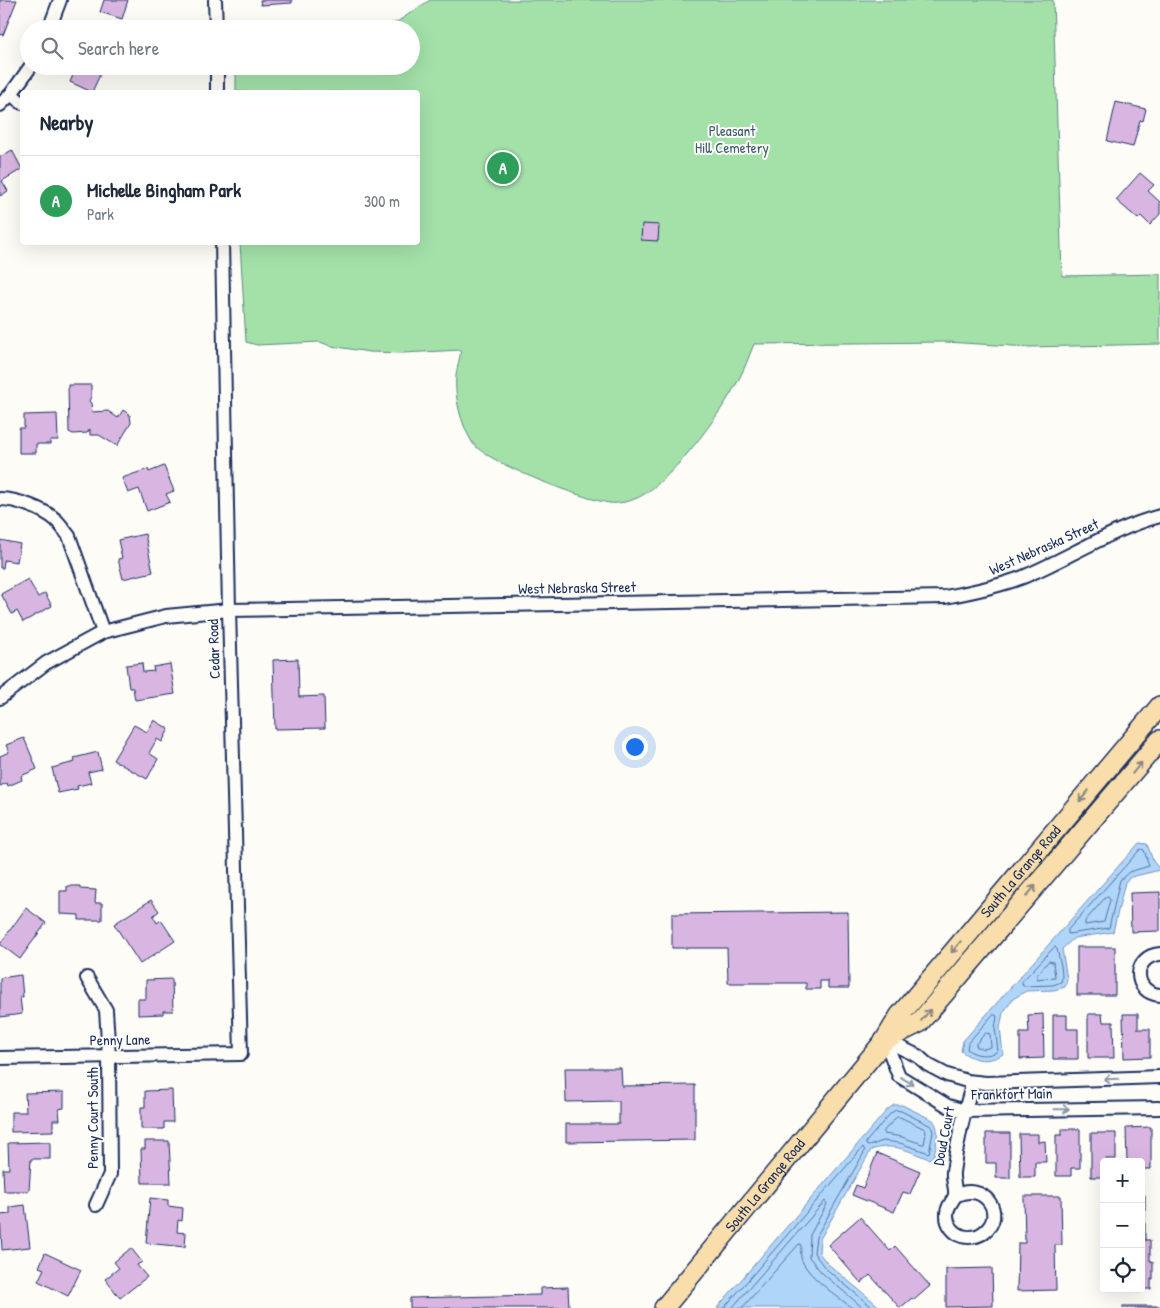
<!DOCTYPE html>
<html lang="en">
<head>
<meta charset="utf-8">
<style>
	:root { --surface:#fff; --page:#f2f2f3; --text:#1f2937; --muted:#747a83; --line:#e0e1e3; --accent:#1f6fb2 }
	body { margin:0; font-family:"Patrick Hand",sans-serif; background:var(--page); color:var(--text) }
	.controls { position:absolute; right:15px; bottom:15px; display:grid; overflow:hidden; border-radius:5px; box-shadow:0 5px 20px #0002 }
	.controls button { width:45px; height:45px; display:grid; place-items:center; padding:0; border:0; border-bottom:1px solid var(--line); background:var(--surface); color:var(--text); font:25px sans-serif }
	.you { position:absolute; left:634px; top:746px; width:18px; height:18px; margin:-12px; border:4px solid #fff; border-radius:50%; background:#1a73e8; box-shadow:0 0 0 8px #1a73e833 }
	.badge { display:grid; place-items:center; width:32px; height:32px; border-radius:50%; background:var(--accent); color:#fff; font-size:16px; font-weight:700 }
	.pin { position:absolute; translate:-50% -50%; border:2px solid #fff; box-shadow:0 1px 5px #0006 }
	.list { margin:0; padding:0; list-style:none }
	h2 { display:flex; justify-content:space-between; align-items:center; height:65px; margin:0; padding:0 20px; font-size:21px }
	h2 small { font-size:16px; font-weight:400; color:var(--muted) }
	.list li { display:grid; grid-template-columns:32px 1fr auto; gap:15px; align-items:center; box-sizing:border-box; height:90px; padding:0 20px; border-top:1px solid var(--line) }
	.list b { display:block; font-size:19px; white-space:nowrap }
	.list p { margin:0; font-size:16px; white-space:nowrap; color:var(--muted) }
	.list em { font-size:16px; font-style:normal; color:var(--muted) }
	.icon { flex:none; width:28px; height:28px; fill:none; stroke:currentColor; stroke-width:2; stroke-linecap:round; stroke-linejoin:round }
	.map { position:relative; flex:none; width:1160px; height:1308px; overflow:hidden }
	.search { position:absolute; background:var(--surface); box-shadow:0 5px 20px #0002; left:20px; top:20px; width:400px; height:55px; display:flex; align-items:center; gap:12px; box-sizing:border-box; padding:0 18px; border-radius:28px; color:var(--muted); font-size:19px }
	.panel { position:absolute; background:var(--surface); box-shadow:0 5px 20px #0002; left:20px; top:90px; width:400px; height:155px; border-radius:5px }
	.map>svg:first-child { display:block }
</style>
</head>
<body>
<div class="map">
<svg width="1160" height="1308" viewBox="0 0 1160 1308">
	<rect width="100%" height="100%" fill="#fdfcf7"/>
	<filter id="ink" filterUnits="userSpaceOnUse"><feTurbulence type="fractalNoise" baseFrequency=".02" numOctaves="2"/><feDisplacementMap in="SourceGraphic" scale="10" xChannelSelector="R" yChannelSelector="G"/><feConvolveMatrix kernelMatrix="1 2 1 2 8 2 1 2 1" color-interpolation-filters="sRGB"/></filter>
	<g filter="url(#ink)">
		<path fill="#a3e1a9" stroke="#5f8884" d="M 430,0 L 1053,0 L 1062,276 L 1160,274 L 1160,344 L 1030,347 L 946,342 L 754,344 C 749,356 745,368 739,379 C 723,411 666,490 632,500 C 626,502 616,504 610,503 C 585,500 484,462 472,442 C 461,424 454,397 456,376 C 457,367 460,358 461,350 L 403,353 L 369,352 L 331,346 L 320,342 L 257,345 L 246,342 L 240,243 L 418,242 L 418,92 L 236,92 L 236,66 L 411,66 L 411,29 L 374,29 L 397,22 Z"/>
		<g fill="#afd5f9" stroke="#7493bb">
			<path d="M 1139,843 L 1147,844 L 1153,861 L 1160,870 L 1131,877 L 1125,882 L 1113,932 L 1074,938 L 1062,949 L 1067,979 L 1065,987 L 1054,990 L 1026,991 L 1013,999 L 1003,1013 L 1000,1028 L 1003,1054 C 989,1063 974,1061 961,1051 L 963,1041 Z"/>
			<path d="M 894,1105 L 902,1105 L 933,1120 C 941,1129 936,1144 934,1155 L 929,1159 C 908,1151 894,1142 871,1150 L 820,1239 L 819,1253 L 828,1264 L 881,1308 L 717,1308 L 887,1110 Z"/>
		</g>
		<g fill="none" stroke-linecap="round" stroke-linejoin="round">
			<g stroke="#56719c" stroke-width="1">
				<path d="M 1141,849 L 1144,850 L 1149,866 L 1129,872 L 1120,880 L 1109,928 L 1068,934 L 1068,930 Z"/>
				<path d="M 1108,897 L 1110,900 L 1104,922 L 1085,925 L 1085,921 L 1105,898 Z"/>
				<path d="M 1055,947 L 1057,949 C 1059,959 1064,972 1061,982 L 1053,985 L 1023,986 L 1022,982 Z"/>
				<path d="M 1049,961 L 1053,962 L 1055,977 L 1037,979 L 1037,975 Z"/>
				<path d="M 993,1015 L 996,1015 L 997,1017 L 995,1028 L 998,1051 C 989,1057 975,1056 967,1049 L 968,1043 Z"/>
				<path d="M 986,1033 L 990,1034 L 991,1047 L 984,1049 L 977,1047 L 976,1044 Z"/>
				<path d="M 896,1110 L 901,1111 L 931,1126 L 933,1132 L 929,1153 L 900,1143 L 883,1141 L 869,1146 L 866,1145 L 866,1142 L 890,1114 Z"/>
				<path d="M 897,1117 L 900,1117 L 925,1129 L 926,1133 L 924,1144 L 922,1144 L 902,1137 L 884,1134 L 884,1131 Z"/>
				<path d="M 724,1308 L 863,1147 L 865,1151 L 816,1237 L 814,1253 L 825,1268 L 873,1308"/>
				<path d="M 732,1308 L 825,1201 L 827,1204 L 810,1235 L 809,1257 L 821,1272 L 863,1308"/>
				<path d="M 742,1308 L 799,1244 L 801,1245 C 801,1251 800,1256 802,1261 C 810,1278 837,1296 852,1308"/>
			</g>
		</g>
		<g fill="#d8b6e1" stroke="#1b2f5e">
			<path d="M 0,0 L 17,0 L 3,35 L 0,34 Z"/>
			<path d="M 104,0 L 128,0 L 122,19 L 100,12 Z"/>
			<path d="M 260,0 L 292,0 L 292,3 L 261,5 Z"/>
			<path d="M 77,66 L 104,66 L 92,92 L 70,82 Z"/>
			<path d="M 1116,102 L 1146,109 L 1143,121 L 1140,120 L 1133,147 L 1107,141 Z"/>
			<path d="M 12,150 L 22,169 L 2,181 L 8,191 L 0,196 L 0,157 Z"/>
			<path d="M 1140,173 L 1154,185 L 1148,191 L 1160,202 L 1160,214 L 1150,225 L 1141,216 L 1138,219 L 1116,200 Z"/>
			<path d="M 642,224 L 659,225 L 658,241 L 641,240 Z"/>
			<path d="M 68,385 L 91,385 L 91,397 L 89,401 L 91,403 L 92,412 L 108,411 L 118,418 L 123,410 L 130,415 L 131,423 L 117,446 L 99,435 L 90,435 L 90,429 L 87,433 L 73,434 L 69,432 Z"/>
			<path d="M 57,414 L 58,440 L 50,440 L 50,444 L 36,444 L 36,453 L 19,453 L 19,428 L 24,428 L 24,415 Z"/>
			<path d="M 164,466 L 174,491 L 166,494 L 170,502 L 147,511 L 139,489 L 128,493 L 122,478 L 148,469 L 149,472 Z"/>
			<path d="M 145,534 L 153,572 L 123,579 L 118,559 L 122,558 L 118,540 Z"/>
			<path d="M 0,540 L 20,544 L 17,562 L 4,560 L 3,568 L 0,568 Z"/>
			<path d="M 28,579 L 38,597 L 45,593 L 52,606 L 23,622 L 17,611 L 12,614 L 1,594 Z"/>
			<path d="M 298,659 L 299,697 L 324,696 L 325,728 L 275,729 L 273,660 Z"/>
			<path d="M 142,663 L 143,672 L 154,671 L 153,667 L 170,664 L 175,694 L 135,700 L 133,688 L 129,688 L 126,665 Z"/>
			<path d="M 154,720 L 169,729 L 162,742 L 157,739 L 149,753 L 158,759 L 147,779 L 113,760 L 134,725 L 147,732 Z"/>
			<path d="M 24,738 L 37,769 L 21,776 L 22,780 L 8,786 L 7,783 L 0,786 L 0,756 L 9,752 L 6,745 Z"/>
			<path d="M 98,752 L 102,769 L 88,772 L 91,783 L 77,786 L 78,789 L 58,793 L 52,768 L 75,762 L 74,758 Z"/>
			<path d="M 67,886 L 80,886 L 80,889 L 96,890 L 95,903 L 102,903 L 102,920 L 79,920 L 79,915 L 60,914 L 60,891 L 67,891 Z"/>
			<path d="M 1160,892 L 1160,931 L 1131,932 L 1130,893 Z"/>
			<path d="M 151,900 L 159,911 L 153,916 L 157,923 L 161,920 L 175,941 L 140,964 L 114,924 Z"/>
			<path d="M 26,908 L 46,923 L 20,959 L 0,944 Z"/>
			<path d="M 848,912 L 849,988 L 828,988 L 828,981 L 820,981 L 820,989 L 806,989 L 806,983 L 728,983 L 727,948 L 672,948 L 672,914 Z"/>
			<rect x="1077" y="947" width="38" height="48"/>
			<path d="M 21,975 L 23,997 L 20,997 L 22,1014 L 0,1017 L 0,978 Z"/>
			<path d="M 172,979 L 173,1011 L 163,1011 L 163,1014 L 138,1015 L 138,999 L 146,999 L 146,980 Z"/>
			<path d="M 1043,1014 L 1044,1058 L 1020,1059 L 1020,1033 L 1029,1033 L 1028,1015 Z"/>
			<path d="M 1088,1014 L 1102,1014 L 1103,1022 L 1113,1022 L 1114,1058 L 1088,1058 Z"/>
			<path d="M 1123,1014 L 1138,1014 L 1138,1029 L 1150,1029 L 1150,1057 L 1124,1058 Z"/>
			<path d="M 1053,1015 L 1067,1015 L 1067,1029 L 1078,1029 L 1078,1059 L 1053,1059 Z"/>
			<path d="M 565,1068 L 621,1068 L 622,1086 L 695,1085 L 695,1140 L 566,1142 L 566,1124 L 619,1124 L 619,1101 L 566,1102 Z"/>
			<path d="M 172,1090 L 173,1122 L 164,1122 L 164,1129 L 141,1129 L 141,1107 L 145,1107 L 145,1091 Z"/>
			<path d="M 64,1092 L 64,1108 L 59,1109 L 60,1120 L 53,1120 L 53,1131 L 11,1132 L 11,1112 L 26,1112 L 25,1093 Z"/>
			<path d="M 1151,1127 L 1151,1169 L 1141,1169 L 1141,1174 L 1141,1162 L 1127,1162 L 1126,1128 Z"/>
			<path d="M 1062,1129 L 1080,1129 L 1080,1168 L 1071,1168 L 1071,1176 L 1056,1176 L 1056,1135 L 1062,1135 Z"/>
			<path d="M 986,1133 L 1010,1133 L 1010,1178 L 996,1178 L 996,1163 L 986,1163 Z"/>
			<path d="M 1091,1133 L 1116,1133 L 1116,1159 L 1106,1159 L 1106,1162 L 1104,1162 L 1104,1177 L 1091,1177 Z"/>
			<path d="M 1019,1134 L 1038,1134 L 1038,1142 L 1045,1141 L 1046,1162 L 1035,1162 L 1035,1177 L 1020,1177 Z"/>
			<path d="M 145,1141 L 169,1141 L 171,1183 L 142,1183 L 141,1149 L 145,1149 Z"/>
			<path d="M 50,1142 L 50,1159 L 31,1159 L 29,1191 L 4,1191 L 3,1169 L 9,1169 L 8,1143 Z"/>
			<path d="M 877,1153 L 920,1171 L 910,1194 L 903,1192 L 894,1212 L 852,1195 L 856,1185 L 863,1188 Z"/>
			<path d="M 1141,1195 L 1145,1195 L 1145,1240 L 1150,1240 L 1150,1261 L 1153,1261 L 1153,1279 L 1151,1279 L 1151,1289 L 1141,1289 Z"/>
			<path d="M 1024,1196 L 1061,1196 L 1062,1245 L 1055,1245 L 1056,1290 L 1017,1291 L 1018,1243 L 1025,1243 Z"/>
			<path d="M 150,1198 L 168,1200 L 168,1206 L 183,1208 L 182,1221 L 178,1220 L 177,1232 L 186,1233 L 185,1247 L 146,1243 Z"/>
			<path d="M 25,1205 L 30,1247 L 2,1250 L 0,1215 L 10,1214 L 10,1207 Z"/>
			<path d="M 860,1217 L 890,1251 L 895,1246 L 930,1286 L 914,1300 L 912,1298 L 900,1308 L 870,1275 L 861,1283 L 828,1245 Z"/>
			<path d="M 131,1248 L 142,1262 L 137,1265 L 147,1277 L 120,1298 L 105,1279 L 119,1268 L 114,1262 Z"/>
			<path d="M 45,1253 L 81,1270 L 68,1296 L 38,1281 L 44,1269 L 39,1267 Z"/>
			<path d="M 992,1268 L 993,1306 L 946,1307 L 946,1269 Z"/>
			<path d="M 568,1287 L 569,1308 L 410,1308 L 410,1298 L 540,1295 L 540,1288 Z"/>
			<rect x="1123" y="1306" width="36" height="2"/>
		</g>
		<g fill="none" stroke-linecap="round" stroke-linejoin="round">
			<defs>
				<g id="street">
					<path d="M 215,0 L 216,29"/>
					<path d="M 49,29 L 60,0"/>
					<path d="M 217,66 L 217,92"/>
					<path d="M 11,94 L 22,103"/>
					<path d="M 0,105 L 11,94 L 31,66"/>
					<path d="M 0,499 C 16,499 44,509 56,520 C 61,525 65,531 69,536 L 103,632"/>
					<path d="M 0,698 L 46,663 L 103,632 L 166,616 L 229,610 L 945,597 C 972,592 997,587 1023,577 C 1069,558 1111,529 1160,516"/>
					<path d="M 1160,954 C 1132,956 1132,993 1160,995"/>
					<path d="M 87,978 L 106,1010 L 109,1057 L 110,1174 L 96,1205"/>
					<path d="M 885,1040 L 899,1076 L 948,1106 L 965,1111 L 1160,1108"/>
					<path d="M 885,1040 L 918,1056 L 928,1065 L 947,1075 L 967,1081 L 986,1083 L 1160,1077"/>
					<path d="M 0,1058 L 241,1054 L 229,610 L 222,242"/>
					<path d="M 955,1196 C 984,1180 1007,1215 984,1232 C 978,1237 969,1238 962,1236 C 954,1233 947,1225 947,1216 C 946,1205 953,1203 955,1195 C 956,1188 952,1180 953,1172 C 957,1142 964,1112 973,1082"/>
				</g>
				<g id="primary">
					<path d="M 885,1040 L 919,1023 L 1160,740"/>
					<path id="s1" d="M 664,1308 L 885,1040 L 900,1015 L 1160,706"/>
				</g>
			</defs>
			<use href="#street" stroke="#1b2f5e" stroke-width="16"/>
			<use href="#primary" stroke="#1b2f5e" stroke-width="22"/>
			<use href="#street" stroke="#fdfcf7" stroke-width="12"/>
			<use href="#primary" stroke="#f9deab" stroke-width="19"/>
		</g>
		<defs><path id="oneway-shaft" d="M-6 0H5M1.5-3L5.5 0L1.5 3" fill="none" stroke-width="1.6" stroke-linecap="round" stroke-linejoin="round" transform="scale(1.25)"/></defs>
		<g stroke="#8a8684">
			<use href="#oneway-shaft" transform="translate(1137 768) rotate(-50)"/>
			<use href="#oneway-shaft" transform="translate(1084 796) rotate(130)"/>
			<use href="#oneway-shaft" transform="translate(1031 891) rotate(-50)"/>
			<use href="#oneway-shaft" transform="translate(956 947) rotate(130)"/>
			<use href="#oneway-shaft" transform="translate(926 1015) rotate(-50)"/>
		</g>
		<g stroke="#8c96aa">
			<use href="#oneway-shaft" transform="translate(1111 1079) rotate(178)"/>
			<use href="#oneway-shaft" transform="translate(907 1081) rotate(31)"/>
			<use href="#oneway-shaft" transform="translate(1062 1109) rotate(-1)"/>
		</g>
	</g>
	<g text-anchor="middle" stroke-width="4" stroke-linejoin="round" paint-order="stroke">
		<g font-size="15" fill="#3d5c71" stroke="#fdfcf7">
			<text x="732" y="136">Pleasant<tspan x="732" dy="17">Hill Cemetery</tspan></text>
		</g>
		<g font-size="15" fill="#1b2f5e" stroke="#fdfcf7">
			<text transform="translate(1044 547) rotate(-24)" y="5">West Nebraska Street</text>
			<text transform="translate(577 588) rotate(-1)" y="5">West Nebraska Street</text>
			<text transform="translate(214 649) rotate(-92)" y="5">Cedar Road</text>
			<text dy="5" stroke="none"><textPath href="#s1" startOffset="564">South La Grange Road</textPath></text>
			<text transform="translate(120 1040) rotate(-1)" y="5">Penny Lane</text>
			<text transform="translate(1012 1094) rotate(-1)" y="5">Frankfort Main</text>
			<text transform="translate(93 1118) rotate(-90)" y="5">Penny Court South</text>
			<text transform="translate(944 1136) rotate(-79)" y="5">Doud Court</text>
			<text dy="5" stroke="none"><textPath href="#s1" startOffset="159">South La Grange Road</textPath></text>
		</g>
	</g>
</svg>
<div class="controls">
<button>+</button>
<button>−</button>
<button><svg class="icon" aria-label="locate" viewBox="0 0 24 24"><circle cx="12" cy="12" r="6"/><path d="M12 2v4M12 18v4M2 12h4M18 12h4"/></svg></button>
</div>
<div class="you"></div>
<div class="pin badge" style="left:503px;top:168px;background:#2e9e5b">A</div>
<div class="search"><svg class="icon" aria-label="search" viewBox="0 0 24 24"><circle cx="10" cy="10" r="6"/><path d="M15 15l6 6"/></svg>Search here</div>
<section class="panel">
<h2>Nearby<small></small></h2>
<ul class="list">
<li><span class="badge" style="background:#2e9e5b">A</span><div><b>Michelle Bingham Park</b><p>Park</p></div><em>300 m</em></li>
</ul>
</section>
</div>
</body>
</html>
